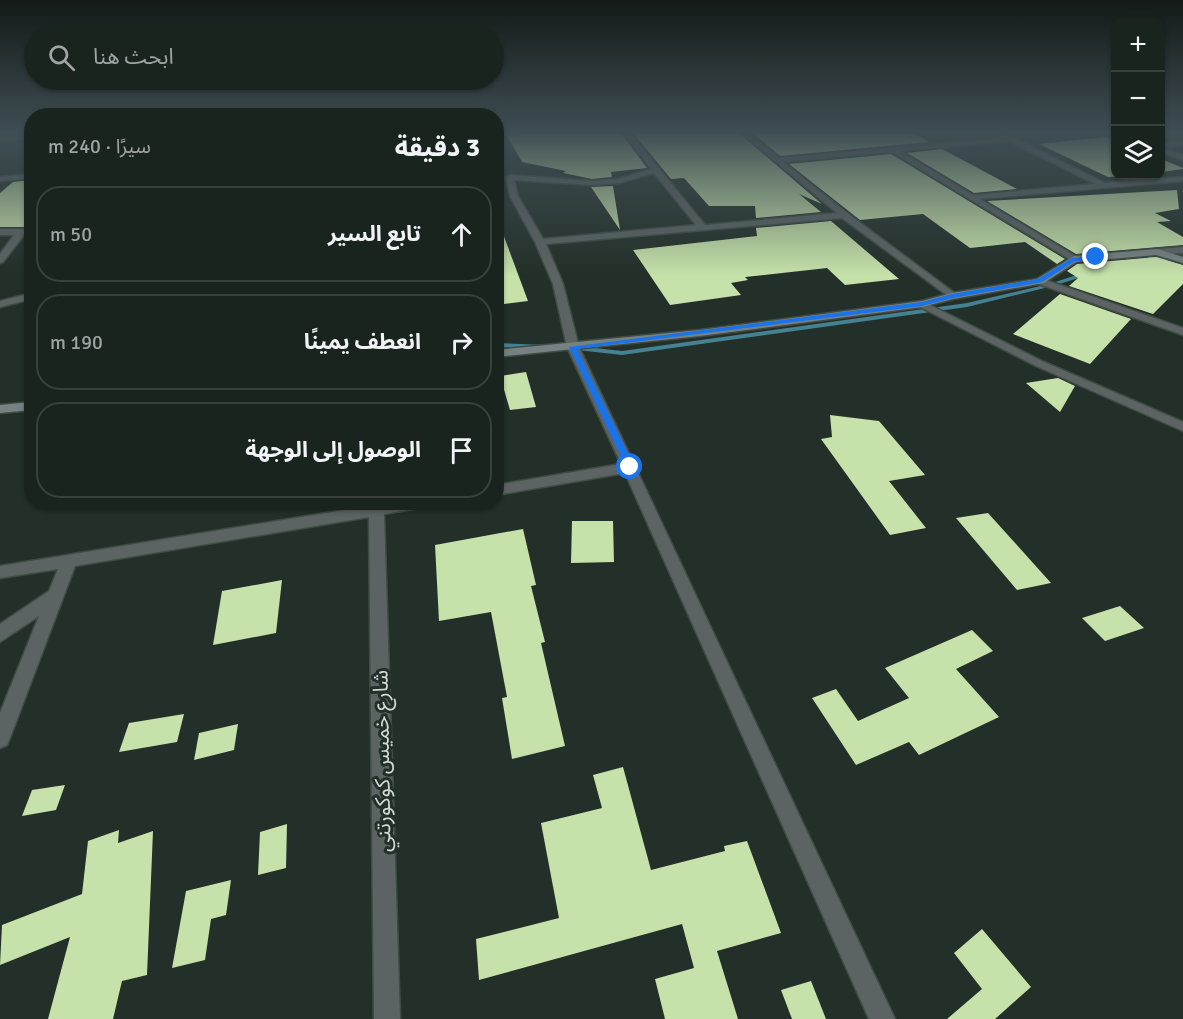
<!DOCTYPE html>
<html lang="ar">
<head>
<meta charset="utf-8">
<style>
	:root { --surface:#1a241f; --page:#27302c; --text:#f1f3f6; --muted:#9fa4a4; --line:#38413d }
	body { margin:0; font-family:Signika,"Noto Sans Arabic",sans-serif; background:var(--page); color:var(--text); direction:rtl }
	.controls { position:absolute; right:18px; top:18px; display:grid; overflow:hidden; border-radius:12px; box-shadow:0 2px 4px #0004 }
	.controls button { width:54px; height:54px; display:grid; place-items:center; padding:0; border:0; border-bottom:2px solid var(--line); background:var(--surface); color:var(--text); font:30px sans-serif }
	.stop { position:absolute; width:18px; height:18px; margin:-14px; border:4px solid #1a73e8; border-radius:50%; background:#fff }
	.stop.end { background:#1a73e8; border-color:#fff; box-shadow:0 2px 6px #0008 }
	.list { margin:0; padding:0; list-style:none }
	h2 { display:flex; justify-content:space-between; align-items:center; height:78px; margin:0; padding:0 24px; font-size:26px }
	h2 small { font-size:20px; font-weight:400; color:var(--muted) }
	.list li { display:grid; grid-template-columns:39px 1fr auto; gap:18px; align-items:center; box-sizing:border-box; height:96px; margin:0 12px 12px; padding:0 12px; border:2px solid var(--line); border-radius:24px }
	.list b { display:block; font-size:22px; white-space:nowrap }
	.list em { font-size:20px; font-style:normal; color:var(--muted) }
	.icon { flex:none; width:33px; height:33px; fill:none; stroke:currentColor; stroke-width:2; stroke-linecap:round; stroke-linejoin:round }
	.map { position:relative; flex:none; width:1183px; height:1019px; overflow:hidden; direction:ltr }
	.search { position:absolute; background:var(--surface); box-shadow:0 2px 4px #0004; left:24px; top:24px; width:480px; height:66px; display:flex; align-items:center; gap:15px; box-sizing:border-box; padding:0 21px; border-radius:33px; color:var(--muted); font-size:22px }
	.panel { position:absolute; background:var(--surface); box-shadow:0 2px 4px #0004; left:24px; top:108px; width:480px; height:402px; border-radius:24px; direction:rtl }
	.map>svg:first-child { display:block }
</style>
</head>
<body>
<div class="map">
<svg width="1183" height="1019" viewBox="0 0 1183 1019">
	<rect width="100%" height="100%" fill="#233029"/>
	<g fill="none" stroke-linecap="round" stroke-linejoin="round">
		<g fill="#458190" fill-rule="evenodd">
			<path d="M 1183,256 L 1183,260 L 1149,261 L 1146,259 L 1149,257 Z"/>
			<path d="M 1086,272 L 1089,274 L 1088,275 L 1053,286 L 967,307 L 622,355 L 568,349 L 565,347 L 568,345 L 622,351 L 967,303 L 1049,284 Z"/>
			<path d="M 496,343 L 545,345 L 548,347 L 545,349 L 496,347 Z"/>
		</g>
	</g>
	<g fill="#c6e1a9">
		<path d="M 520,133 L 621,133 L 647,168 L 611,172 L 612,177 L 592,179 L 563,173 L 566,171 L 522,162 L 508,137 Z"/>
		<path d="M 633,133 L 739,133 L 822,204 L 799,194 L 821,212 L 756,218 L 755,206 L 709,206 L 684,178 L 671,179 Z"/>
		<path d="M 753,133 L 913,133 L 929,142 L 780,156 Z"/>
		<path d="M 1106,137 L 1116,141 L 1116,176 L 1125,176 L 1108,177 L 1039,144 Z"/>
		<path d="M 942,149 L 1017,189 L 974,193 L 907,153 Z"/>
		<path d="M 891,154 L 1065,259 L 1057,264 L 1025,242 L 970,248 L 923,214 L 860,220 L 789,164 Z"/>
		<path d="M 1161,159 L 1183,168 L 1183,169 L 1161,172 Z"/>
		<path d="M 32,180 L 32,218 L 24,227 L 0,227 L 0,193 L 13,182 Z"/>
		<path d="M 613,186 L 620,230 L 591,187 Z"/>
		<path d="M 1177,190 L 1179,209 L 1155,213 L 1171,221 L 1157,222 L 1183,237 L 1183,245 L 1076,254 L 987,201 Z"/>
		<path d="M 831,221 L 899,279 L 845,285 L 827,268 L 745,277 L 748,280 L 731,283 L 741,295 L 670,305 L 633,250 L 757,236 L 756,228 Z"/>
		<path d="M 499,223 L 528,301 L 496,305 L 496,224 Z"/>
		<path d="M 1156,257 L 1183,265 L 1183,284 L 1153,314 L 1069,286 L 1078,278 L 1067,271 L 1077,264 Z"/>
		<path d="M 1060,294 L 1131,319 L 1090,364 L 1013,334 Z"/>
		<path d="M 526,372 L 536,407 L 510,410 L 500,376 Z"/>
		<path d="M 1058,378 L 1075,386 L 1060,412 L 1026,383 Z"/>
		<path d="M 830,415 L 879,421 L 925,475 L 889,481 L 926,528 L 890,535 L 821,439 L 832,437 Z"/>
		<path d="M 988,513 L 1051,583 L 1017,590 L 956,518 Z"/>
		<path d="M 572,521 L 613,521 L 614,562 L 571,563 Z"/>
		<path d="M 523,529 L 536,585 L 531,586 L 545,642 L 541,643 L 565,746 L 512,759 L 502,698 L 507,697 L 491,612 L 439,621 L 435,545 Z"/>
		<path d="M 282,580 L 276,633 L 213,645 L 222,591 Z"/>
		<path d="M 1120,606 L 1144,628 L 1105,641 L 1082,618 Z"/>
		<path d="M 972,630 L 993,651 L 956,669 L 999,717 L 919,755 L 909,742 L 856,765 L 812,698 L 836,689 L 858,721 L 909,698 L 885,668 Z"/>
		<path d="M 184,714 L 177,742 L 119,752 L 129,723 Z"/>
		<path d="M 238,724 L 234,750 L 194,760 L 199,733 Z"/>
		<path d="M 623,767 L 651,870 L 725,851 L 724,846 L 747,841 L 781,933 L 717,951 L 738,1019 L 665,1019 L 655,979 L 694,968 L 682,924 L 479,980 L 476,939 L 559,918 L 541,823 L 602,808 L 593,775 Z"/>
		<path d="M 65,785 L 56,810 L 22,816 L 32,790 Z"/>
		<path d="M 287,824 L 286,868 L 258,875 L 260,832 Z"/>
		<path d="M 119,830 L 118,843 L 153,831 L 147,975 L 122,981 L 113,1019 L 48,1019 L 70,937 L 0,965 L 2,925 L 82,894 L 88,841 Z"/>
		<path d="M 231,880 L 226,915 L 211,919 L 205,960 L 172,968 L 186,891 Z"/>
		<path d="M 982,929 L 1031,987 L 995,1019 L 947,1019 L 982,989 L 954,953 Z"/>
		<path d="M 811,981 L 826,1019 L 792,1019 L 781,990 Z"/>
	</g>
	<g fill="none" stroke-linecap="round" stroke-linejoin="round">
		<defs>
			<g id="minor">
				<path d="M 496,133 L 518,133 L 496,137 Z"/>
				<path d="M 623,133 L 630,133 L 705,225 L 837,213 L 741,133 L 749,133 L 779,158 L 1002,138 L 995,133 L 1004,133 L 1105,183 L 1183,177 L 1183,181 L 980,199 L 1077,257 L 1079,259 L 1074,262 L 892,152 L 783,162 L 847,213 L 956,294 L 957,296 L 952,299 L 842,218 L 546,244 L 563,284 L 579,347 L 895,1019 L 869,1019 L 625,473 L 496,495 L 496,485 L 621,464 L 567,347 L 553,284 L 535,242 L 510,196 L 506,177 L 510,175 L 592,181 L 618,179 L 651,169 ZM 1009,141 L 1095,184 L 973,195 L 900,151 ZM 654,173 L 696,225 L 543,239 L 518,196 L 514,180 L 592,185 L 619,183 Z"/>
				<path d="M 32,134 L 32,138 L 0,141 L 0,137 Z"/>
				<path d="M 1183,141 L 1183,145 L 1163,148 L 1183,155 L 1183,160 L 1160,152 L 1160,144 Z"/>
				<path d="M 32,174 L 32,178 L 0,181 L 0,177 Z"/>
				<path d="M 0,229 L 32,229 L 32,235 L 24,235 L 3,262 L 0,263 L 0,254 L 14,235 L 0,235 Z"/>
				<path d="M 1183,247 L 1183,253 L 1157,255 L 1152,252 L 1157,249 Z"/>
				<path d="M 1040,278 L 1183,328 L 1183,335 L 1036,283 L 1036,279 Z"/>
				<path d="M 32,293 L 32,299 L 0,307 L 0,301 Z"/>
				<path d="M 922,301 L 1044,362 L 1183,422 L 1183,431 L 1036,366 L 918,306 L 918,302 Z"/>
				<path d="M 369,502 L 432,502 L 425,507 L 384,514 L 400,1019 L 374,1019 L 369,517 L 75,566 L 10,738 L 7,745 L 0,748 L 0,713 L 39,616 L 0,642 L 0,624 L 49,591 L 58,569 L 0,578 L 0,566 L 369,506 Z"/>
			</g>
			<g id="secondary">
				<path d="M 1157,249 L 1183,257 L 1183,263 L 1156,255 L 1076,262 L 1044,283 L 953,299 L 922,307 L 700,336 L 496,357 L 496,350 L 700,330 L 922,301 L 952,293 L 1037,279 L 1074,256 Z"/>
				<path d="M 32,402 L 32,410 L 0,413 L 0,405 Z"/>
			</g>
		</defs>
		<use href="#minor" stroke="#3f4b45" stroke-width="3"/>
		<use href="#secondary" stroke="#3f4b45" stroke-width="3"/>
		<use href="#minor" fill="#5c6463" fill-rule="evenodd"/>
		<use href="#secondary" fill="#768282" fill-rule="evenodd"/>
	</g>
	<linearGradient id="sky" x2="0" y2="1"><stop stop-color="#131a17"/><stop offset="0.48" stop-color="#3f4e54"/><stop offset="1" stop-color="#3f4e54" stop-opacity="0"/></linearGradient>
	<rect width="1183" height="276" fill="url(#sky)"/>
	<path fill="#1a73e8" d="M 1096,256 L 1099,259 L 1075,261 L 1042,282 L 953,298 L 922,306 L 577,349 L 635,467 L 630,470 L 626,467 L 569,347 L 922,302 L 952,294 L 1038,279 L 1072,258 Z"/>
	<g text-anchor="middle" stroke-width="6" stroke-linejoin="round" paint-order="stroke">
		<g font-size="21" fill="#d2dad5" stroke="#233029">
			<text transform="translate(382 761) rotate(-91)" y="7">شارع خميس كوكورتني</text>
		</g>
	</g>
</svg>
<div class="controls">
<button>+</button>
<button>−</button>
<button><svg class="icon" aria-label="layers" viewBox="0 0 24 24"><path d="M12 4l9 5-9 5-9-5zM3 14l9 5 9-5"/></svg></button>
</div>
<div class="stop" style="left:630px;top:467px"></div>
<div class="stop end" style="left:1096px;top:257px"></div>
<div class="search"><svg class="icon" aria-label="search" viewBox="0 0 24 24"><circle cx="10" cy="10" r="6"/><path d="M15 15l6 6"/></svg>ابحث هنا</div>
<section class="panel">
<h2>3 دقيقة<small>سيرًا · 240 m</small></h2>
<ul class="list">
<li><svg class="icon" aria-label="ahead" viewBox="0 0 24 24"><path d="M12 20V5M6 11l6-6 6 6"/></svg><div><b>تابع السير</b></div><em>50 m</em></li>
<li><svg class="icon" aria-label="right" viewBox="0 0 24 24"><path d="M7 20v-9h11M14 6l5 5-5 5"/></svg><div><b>انعطف يمينًا</b></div><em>190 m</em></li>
<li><svg class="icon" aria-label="arrive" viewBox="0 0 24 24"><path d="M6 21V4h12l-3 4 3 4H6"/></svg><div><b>الوصول إلى الوجهة</b></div></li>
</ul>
</section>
</div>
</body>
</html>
